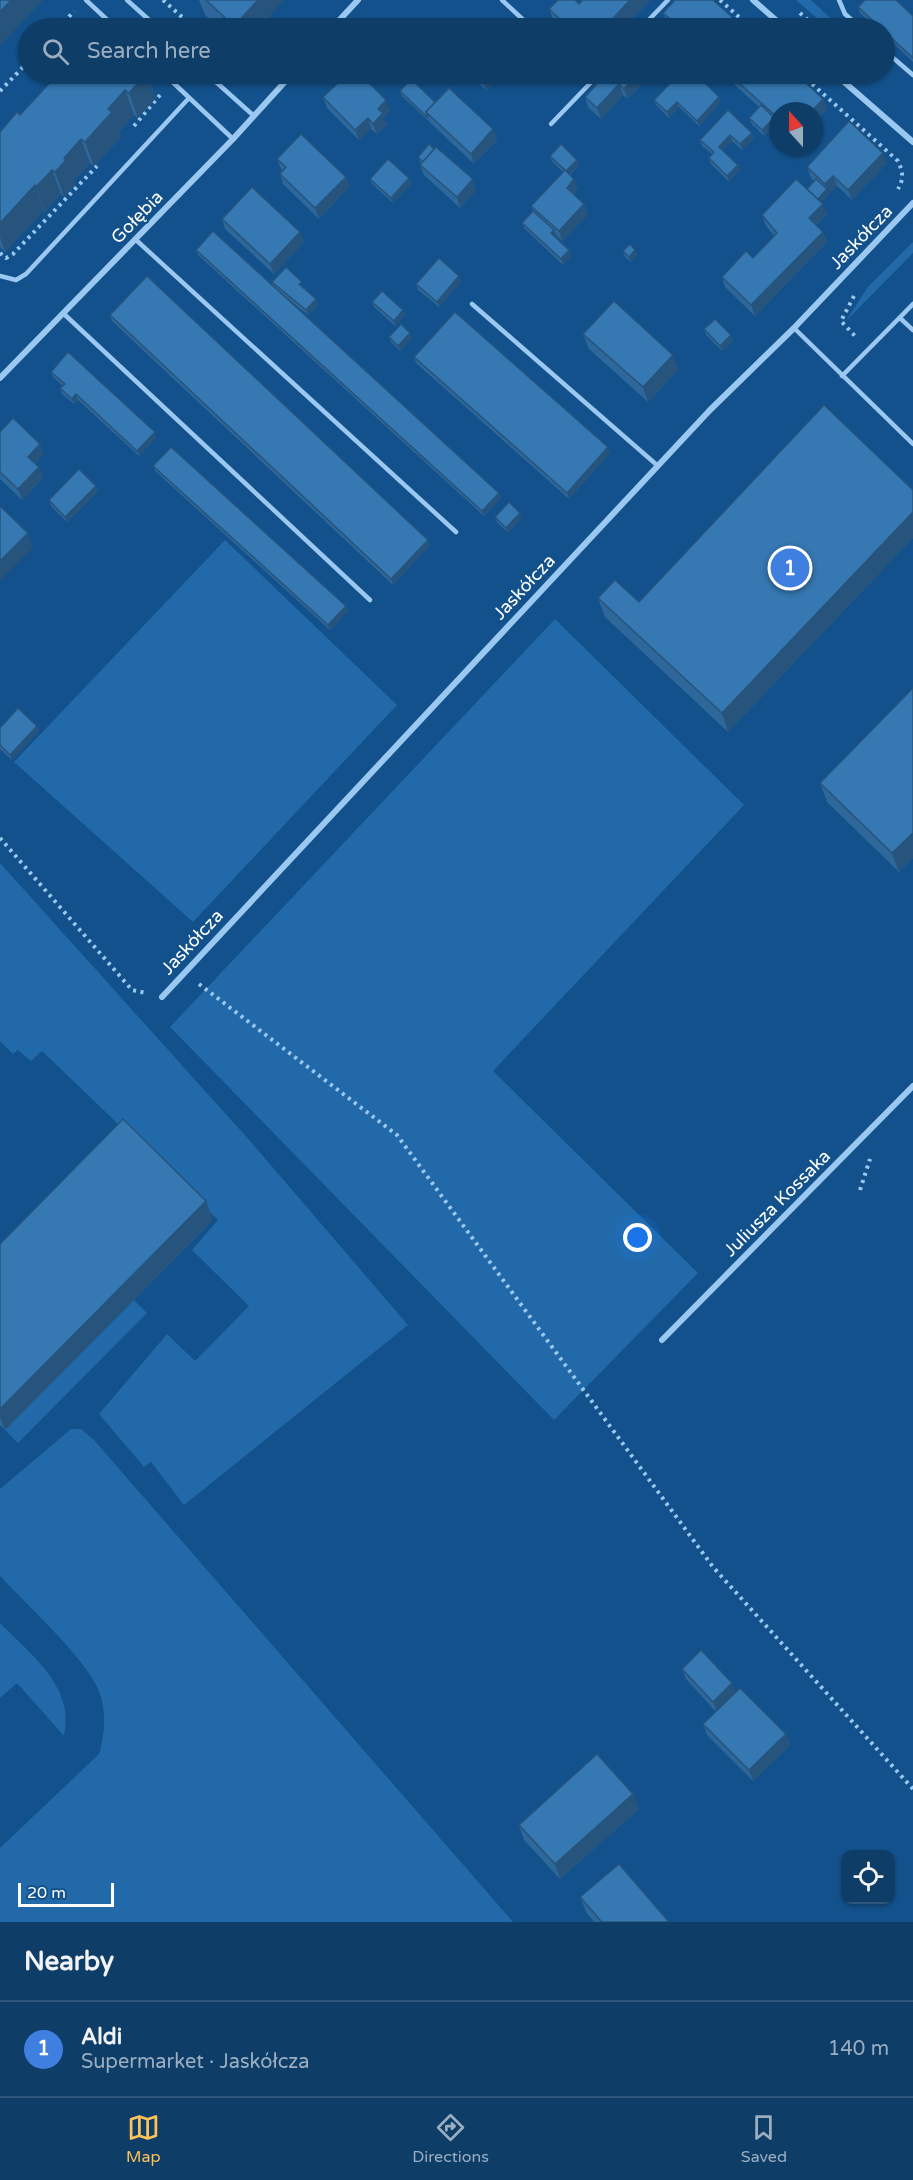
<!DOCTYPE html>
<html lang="en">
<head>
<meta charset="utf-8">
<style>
	:root { --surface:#0e3d68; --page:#1c4871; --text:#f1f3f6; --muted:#9baec0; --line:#2e567c; --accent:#ffc259 }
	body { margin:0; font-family:"Varela Round",sans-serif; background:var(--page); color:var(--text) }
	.controls { position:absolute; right:18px; bottom:18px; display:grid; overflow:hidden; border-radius:12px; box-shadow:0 2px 4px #0004 }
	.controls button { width:54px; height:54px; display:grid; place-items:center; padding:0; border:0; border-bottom:2px solid var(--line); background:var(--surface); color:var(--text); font:30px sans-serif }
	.compass { position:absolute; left:769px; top:102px; width:54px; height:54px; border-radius:50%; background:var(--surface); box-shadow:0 2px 4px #0004; rotate:339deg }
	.scale { position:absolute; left:18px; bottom:15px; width:96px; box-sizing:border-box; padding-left:6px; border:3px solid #fff; border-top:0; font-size:16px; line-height:21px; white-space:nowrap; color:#fff; -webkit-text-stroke:4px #12518b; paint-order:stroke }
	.you { position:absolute; left:638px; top:1238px; width:21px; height:21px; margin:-15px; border:4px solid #fff; border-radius:50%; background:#1a73e8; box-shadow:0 0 0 9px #1a73e833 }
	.badge { display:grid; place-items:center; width:39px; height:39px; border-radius:50%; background:var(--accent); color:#fff; font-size:20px; font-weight:700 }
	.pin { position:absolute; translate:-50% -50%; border:3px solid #fff; box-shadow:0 2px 6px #0006 }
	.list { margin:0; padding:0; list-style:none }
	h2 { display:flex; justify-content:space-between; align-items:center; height:78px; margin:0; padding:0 24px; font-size:26px }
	h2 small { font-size:20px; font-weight:400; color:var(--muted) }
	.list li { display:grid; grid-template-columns:39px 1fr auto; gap:18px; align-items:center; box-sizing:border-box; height:96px; padding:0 24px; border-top:2px solid var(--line) }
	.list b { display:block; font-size:22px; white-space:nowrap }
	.list p { margin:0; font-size:20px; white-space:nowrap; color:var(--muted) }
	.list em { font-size:20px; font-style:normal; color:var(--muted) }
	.icon { flex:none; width:33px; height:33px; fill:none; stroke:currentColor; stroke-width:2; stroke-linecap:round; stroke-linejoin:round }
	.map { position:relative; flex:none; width:913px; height:1922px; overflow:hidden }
	.search { position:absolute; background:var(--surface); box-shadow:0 2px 4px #0004; left:18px; right:18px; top:18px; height:66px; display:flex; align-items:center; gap:15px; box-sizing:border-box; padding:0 21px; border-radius:33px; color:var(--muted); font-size:22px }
	.sheet { height:174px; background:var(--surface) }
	nav { display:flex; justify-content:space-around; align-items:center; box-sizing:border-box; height:84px; border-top:2px solid var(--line); background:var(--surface); font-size:16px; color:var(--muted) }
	nav a { display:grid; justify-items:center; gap:3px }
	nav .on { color:var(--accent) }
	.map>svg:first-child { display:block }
</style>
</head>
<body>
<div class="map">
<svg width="913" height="1922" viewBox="0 0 913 1922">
	<rect width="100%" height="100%" fill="#12518b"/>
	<g fill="#2169a8">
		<path d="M 796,0 L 811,0 L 841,28 L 828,28 Z"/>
		<path d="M 913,242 L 913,253 L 846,321 L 867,288 Z"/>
		<path d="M 225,540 L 397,705 L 193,922 L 14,762 Z"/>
		<path d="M 555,619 L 744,805 L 493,1071 L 698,1273 L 554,1420 L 170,1027 Z"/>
		<path d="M 0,863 L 251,1142 L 408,1325 L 184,1505 L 151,1462 L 144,1467 L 99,1414 L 167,1334 L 195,1361 L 249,1306 L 192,1250 L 218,1220 L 42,1051 L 31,1061 L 18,1050 L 13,1054 L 0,1041 Z"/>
		<path d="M 134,1300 L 147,1313 L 18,1443 L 5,1430 Z"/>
		<path d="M 71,1429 L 81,1429 L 94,1440 L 513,1922 L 0,1922 L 0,1848 L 99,1754 C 105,1733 107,1710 98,1689 C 84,1657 26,1604 0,1576 L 0,1489 Z"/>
		<path d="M 0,1623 C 30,1654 76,1687 64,1736 L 17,1683 L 0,1698 Z"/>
	</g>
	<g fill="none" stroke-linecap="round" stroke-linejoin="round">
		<g stroke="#9ac8f1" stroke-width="4" stroke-dasharray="3 4.5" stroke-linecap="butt">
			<path d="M 163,0 L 194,28"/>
			<path d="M 720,0 L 751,28"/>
			<path d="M 800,13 L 817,28"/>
			<path d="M 59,28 L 74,11"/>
			<path d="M 243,74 L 254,83"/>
			<path d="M 801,74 L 898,161 C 903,172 904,179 898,189"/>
			<path d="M 0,91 L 28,62"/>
			<path d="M 134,126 L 160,95"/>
			<path d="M 0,253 L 6,258 L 13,254 L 97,166"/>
			<path d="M 854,296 L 841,321 L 855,336"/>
			<path d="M 0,838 L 132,990 L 146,993"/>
			<path d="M 199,984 L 397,1135 L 713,1567 L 913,1789"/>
			<path d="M 860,1190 L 870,1159"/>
		</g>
		<g stroke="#9ac8f1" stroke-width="4.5">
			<path d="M 86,0 L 116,28"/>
			<path d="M 127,0 L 158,28"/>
			<path d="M 502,0 L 532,28"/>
			<path d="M 839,0 L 845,14 L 861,28"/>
			<path d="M 291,21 L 299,28"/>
			<path d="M 641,28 L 668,0"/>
			<path d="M 884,50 L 913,75"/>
			<path d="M 164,74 L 233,139"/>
			<path d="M 207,74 L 254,116"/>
			<path d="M 551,124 L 599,74"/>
			<path d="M 135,239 L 456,532"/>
			<path d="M 0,276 L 16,280 L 26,274 L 189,98"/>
			<path d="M 472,304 L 658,466"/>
			<path d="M 64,314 L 370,600"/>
			<path d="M 900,318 L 913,330"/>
			<path d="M 794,328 L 913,444"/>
			<path d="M 842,376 L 913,304"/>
		</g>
		<g stroke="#9ac8f1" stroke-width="6">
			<path d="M 753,0 L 785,28"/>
			<path d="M 332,28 L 358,0"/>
			<path d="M 835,74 L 913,142"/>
			<path d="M 0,378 L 233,139 L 292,74"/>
			<path d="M 162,997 L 710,410 L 794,328 L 913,203"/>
			<path d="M 662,1340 L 913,1086"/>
		</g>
	</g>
	<g fill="#2e6799">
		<path d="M 199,0 L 284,0 L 269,16 L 271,21 L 263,28 L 219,28 L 205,15 Z"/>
		<path d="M 583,0 L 650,0 L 623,28 L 559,28 L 555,24 L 549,9 L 579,4 Z"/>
		<path d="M 858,7 L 913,16 L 913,62 L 885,35 L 885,28 L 877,28 L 860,13 Z"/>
		<path d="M 663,13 L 732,17 L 736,28 L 673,28 L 667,23 Z"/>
		<path d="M 58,74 L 147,74 L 156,98 L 138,118 L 134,115 L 119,132 L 121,137 L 94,166 L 90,163 L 74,181 L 75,185 L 64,197 L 61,194 L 45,211 L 44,210 L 5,252 L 0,247 L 0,132 L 20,115 Z"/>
		<path d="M 469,74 L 502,74 L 486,90 Z"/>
		<path d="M 606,74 L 663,74 L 652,85 L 646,80 L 628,99 L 623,95 L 601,119 L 588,107 L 585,97 Z"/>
		<path d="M 725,74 L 796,74 L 823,99 L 827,109 L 814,123 L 814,111 L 778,111 L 778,125 L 776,123 L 764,136 L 751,123 L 749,118 L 759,107 L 727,78 Z"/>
		<path d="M 400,91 L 435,102 L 493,129 L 497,140 L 474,164 L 402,96 Z"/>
		<path d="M 323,97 L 390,111 L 384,117 L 387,124 L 377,134 L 371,129 L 359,140 L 327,108 Z"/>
		<path d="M 654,100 L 721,102 L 699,126 L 679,107 L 669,118 L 656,105 Z"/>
		<path d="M 728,110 L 754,138 L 742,150 L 732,141 L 723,150 L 738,165 L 740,170 L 729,182 L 711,164 L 709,158 L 712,154 L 702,146 L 700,140 Z"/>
		<path d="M 434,149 L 476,190 L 460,208 L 424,175 L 420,165 L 421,164 L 418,157 Z"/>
		<path d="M 550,156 L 579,165 L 570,175 L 574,179 L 578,189 L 574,194 L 584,204 L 588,214 L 562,241 L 556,235 L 555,236 L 571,256 L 563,265 L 524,228 L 522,223 L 533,211 L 531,206 L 563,172 L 552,161 Z"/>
		<path d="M 277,159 L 346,177 L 349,187 L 319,219 L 283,184 L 280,174 L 282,171 Z"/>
		<path d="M 887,163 L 852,200 L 837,186 L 821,202 L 827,214 L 816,225 L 823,232 L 827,242 L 755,316 L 725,287 L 722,277 L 753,258 L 774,236 L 766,226 L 762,215 L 807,189 L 814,181 L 811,178 L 807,167 Z"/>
		<path d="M 409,178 L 411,184 L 393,203 L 372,184 L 370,179 Z"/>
		<path d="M 222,219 L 300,232 L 304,242 L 274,274 L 225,229 Z"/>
		<path d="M 196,250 L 274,287 L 272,282 L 304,287 L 316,299 L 318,305 L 308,315 L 277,290 L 499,493 L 501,498 L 484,516 L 198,255 Z"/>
		<path d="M 623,251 L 637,255 L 631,262 L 625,257 Z"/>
		<path d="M 459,276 L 461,282 L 439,307 L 418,290 L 416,284 Z"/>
		<path d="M 372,302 L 405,315 L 395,326 L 374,307 Z"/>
		<path d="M 110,315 L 428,540 L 430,545 L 393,585 L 112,321 Z"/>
		<path d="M 704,329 L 733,341 L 722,351 L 706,335 Z"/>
		<path d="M 583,334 L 678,370 L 648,402 L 589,349 Z"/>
		<path d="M 389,337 L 412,338 L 400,351 L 391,342 Z"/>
		<path d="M 414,357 L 608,447 L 610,453 L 569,499 L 416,363 Z"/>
		<path d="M 51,372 L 156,437 L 139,456 L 78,400 L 74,404 L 62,394 L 60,388 L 63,386 L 53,377 Z"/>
		<path d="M 0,432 L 40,444 L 43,454 L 35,463 L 39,467 L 43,478 L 22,500 L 0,479 Z"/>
		<path d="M 153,466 L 346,606 L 348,611 L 330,630 L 155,471 Z"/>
		<path d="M 96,486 L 98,491 L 67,522 L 51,506 L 49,500 Z"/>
		<path d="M 913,490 L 913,538 L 728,732 L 605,617 L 598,598 L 639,602 Z"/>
		<path d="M 520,513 L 522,518 L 508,533 L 497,522 L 495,517 Z"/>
		<path d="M 913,688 L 913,858 L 899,872 L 827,802 L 820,783 Z"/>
		<path d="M 37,726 L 39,731 L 12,760 L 0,749 L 0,728 Z"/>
		<path d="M 213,1220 L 5,1430 L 0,1425 L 0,1244 Z"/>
		<path d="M 682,1669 L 736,1693 L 786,1734 L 790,1745 L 753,1781 L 707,1735 L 703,1724 L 716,1712 L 686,1679 Z"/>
		<path d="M 639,1809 L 560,1879 L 524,1840 L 519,1825 Z"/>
		<path d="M 580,1897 L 669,1922 L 594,1922 L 586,1912 Z"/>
	</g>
	<g fill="#26547d">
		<path d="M 11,0 L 43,0 L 0,46 L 0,12 Z"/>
		<path d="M 258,0 L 284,0 L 269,16 L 271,21 L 263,28 L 235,28 L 234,26 Z"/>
		<path d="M 630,0 L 650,0 L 623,28 L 604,28 Z"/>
		<path d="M 732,17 L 736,28 L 722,28 Z"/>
		<path d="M 146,74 L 156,98 L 138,118 L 129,93 Z"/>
		<path d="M 488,74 L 502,74 L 486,90 L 482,79 Z"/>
		<path d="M 638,74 L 644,74 L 646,80 L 628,99 L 624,89 Z"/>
		<path d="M 650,74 L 663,74 L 652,85 L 648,75 Z"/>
		<path d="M 619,84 L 623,95 L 601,119 L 597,108 Z"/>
		<path d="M 125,90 L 134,115 L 119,132 L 121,137 L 94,166 L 85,142 L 108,109 Z"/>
		<path d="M 719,97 L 721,102 L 699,126 L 697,121 Z"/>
		<path d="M 823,99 L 827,109 L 814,123 L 814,111 L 812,111 Z"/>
		<path d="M 386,100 L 390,111 L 384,117 L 387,124 L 377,134 L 373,124 L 378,109 Z"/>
		<path d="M 677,102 L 679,107 L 669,118 L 667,112 Z"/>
		<path d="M 368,118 L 371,129 L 359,140 L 355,130 Z"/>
		<path d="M 774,118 L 776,123 L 764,136 L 762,130 Z"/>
		<path d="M 493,129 L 497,140 L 474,164 L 471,154 Z"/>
		<path d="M 752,133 L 754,138 L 742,150 L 740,144 Z"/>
		<path d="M 730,135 L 732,141 L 721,152 L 719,147 Z"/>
		<path d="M 81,139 L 90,163 L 74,181 L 75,185 L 64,197 L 55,172 L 64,158 Z"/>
		<path d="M 883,153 L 887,163 L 852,200 L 848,190 Z"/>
		<path d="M 577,160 L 579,165 L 568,176 L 566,171 Z"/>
		<path d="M 738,165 L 740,170 L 729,182 L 727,176 Z"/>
		<path d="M 52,170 L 61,194 L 45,211 L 36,187 Z"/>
		<path d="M 833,176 L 837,186 L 818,206 L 816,201 L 827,189 L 825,184 Z"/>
		<path d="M 346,177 L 349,187 L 319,219 L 315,208 Z"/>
		<path d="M 409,178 L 411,184 L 393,203 L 391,198 Z"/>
		<path d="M 473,179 L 476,190 L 460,208 L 457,197 Z"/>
		<path d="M 574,179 L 578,189 L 570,198 L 567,188 Z"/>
		<path d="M 35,185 L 44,210 L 5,252 L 0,237 L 0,223 Z"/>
		<path d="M 584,204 L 588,214 L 562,241 L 559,231 Z"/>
		<path d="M 823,204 L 827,214 L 813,228 L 809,218 Z"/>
		<path d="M 554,230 L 556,235 L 553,238 L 551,233 Z"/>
		<path d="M 300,232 L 304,242 L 274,274 L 270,264 Z"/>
		<path d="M 823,232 L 827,242 L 755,316 L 751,305 Z"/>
		<path d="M 569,250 L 571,256 L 563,265 L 561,259 Z"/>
		<path d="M 635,250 L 637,255 L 631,262 L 629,257 Z"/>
		<path d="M 459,276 L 461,282 L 439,307 L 437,302 Z"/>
		<path d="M 316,299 L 318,305 L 308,315 L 306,310 Z"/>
		<path d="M 403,310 L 405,315 L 395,326 L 394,321 Z"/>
		<path d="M 410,333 L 412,338 L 400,351 L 398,346 Z"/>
		<path d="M 731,335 L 733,341 L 722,351 L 720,346 Z"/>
		<path d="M 673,355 L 678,370 L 648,402 L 643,387 Z"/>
		<path d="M 76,394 L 78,400 L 74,404 L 72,399 Z"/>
		<path d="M 155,432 L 156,437 L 139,456 L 137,451 Z"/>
		<path d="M 40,444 L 43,454 L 32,467 L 28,457 Z"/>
		<path d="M 608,447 L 610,453 L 569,499 L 567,493 Z"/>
		<path d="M 39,467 L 43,478 L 22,500 L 18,489 Z"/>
		<path d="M 96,486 L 98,491 L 67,522 L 65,517 Z"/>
		<path d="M 499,493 L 501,498 L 484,516 L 482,511 Z"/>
		<path d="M 913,512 L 913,538 L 728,732 L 722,713 Z"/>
		<path d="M 520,513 L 522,518 L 508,533 L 506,528 Z"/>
		<path d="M 28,533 L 33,548 L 0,581 L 0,561 Z"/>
		<path d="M 428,540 L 430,545 L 393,585 L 391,579 Z"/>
		<path d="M 346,606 L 348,611 L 330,630 L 328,625 Z"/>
		<path d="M 37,726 L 39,731 L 12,760 L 10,755 Z"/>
		<path d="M 913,833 L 913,858 L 899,872 L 892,853 Z"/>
		<path d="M 206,1201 L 213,1220 L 5,1430 L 0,1417 L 0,1409 Z"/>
		<path d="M 732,1683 L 736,1694 L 717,1712 L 713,1702 Z"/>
		<path d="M 786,1734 L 790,1745 L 753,1781 L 749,1770 Z"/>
		<path d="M 633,1794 L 639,1809 L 560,1879 L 555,1864 Z"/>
	</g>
	<g fill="#3678b2" stroke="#26547d" stroke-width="1.5">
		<path d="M 0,0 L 11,0 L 0,12 Z"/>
		<path d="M 206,0 L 258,0 L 234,26 Z"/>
		<path d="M 558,0 L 575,0 L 579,4 L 583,0 L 630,0 L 604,28 L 605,28 L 567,28 L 568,27 L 549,9 Z"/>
		<path d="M 675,0 L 713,0 L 732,17 L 722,28 L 681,28 L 663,13 Z"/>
		<path d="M 865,0 L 896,0 L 913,16 L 913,58 L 885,32 L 885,28 L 881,28 L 858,7 Z"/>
		<path d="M 58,74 L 146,74 L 129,93 L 125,90 L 108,109 L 112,112 L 85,142 L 81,139 L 64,158 L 66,160 L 55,172 L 52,170 L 36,187 L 35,185 L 0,223 L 0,132 L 17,112 L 20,115 Z"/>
		<path d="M 348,74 L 360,74 L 386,100 L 378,109 L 383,113 L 373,124 L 368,118 L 355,130 L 323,97 Z"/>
		<path d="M 476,74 L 488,74 L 482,79 Z"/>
		<path d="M 606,74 L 638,74 L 624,89 L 619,84 L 597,108 L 585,97 Z"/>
		<path d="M 679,74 L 685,74 L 695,83 L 700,78 L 719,97 L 697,121 L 677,102 L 667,112 L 654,100 Z"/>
		<path d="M 729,74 L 796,74 L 823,99 L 812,111 L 778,111 L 778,118 Z"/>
		<path d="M 411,79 L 435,102 L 426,112 L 428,118 L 400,91 Z"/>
		<path d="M 449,88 L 493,129 L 471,154 L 426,112 Z"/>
		<path d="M 761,105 L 774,118 L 762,130 L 749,118 Z"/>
		<path d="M 728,110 L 752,133 L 740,144 L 730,135 L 719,147 L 738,165 L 727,176 L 709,158 L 714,152 L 700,140 Z"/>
		<path d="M 849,121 L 883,153 L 848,190 L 833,176 L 825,184 L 807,167 Z"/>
		<path d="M 301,134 L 346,177 L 315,208 L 280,174 L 286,167 L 277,159 Z"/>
		<path d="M 429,144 L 434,149 L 423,162 L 418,157 Z"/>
		<path d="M 561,144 L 577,160 L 566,171 L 550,156 Z"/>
		<path d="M 436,147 L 473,179 L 457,197 L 420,165 Z"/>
		<path d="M 388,159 L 409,178 L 391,198 L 370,179 Z"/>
		<path d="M 565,170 L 574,179 L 567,188 L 584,204 L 559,231 L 531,206 Z"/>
		<path d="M 796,179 L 823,204 L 809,218 L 823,232 L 751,305 L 722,277 L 746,251 L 753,258 L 777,233 L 762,215 Z"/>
		<path d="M 816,179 L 827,189 L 818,199 L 807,189 Z"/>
		<path d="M 252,187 L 300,232 L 270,264 L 222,219 Z"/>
		<path d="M 533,211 L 554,230 L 551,233 L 569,250 L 561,259 L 522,223 Z"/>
		<path d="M 213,231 L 499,493 L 482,511 L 196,250 Z"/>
		<path d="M 630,244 L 635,250 L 629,257 L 623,251 Z"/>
		<path d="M 439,258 L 459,276 L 437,302 L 416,284 Z"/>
		<path d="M 286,267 L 302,282 L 299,284 L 316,299 L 306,310 L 272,282 Z"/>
		<path d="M 147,276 L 428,540 L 391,579 L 110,315 Z"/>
		<path d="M 382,291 L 403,310 L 394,321 L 372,302 Z"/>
		<path d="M 614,301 L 673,355 L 643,387 L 583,334 Z"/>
		<path d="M 455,312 L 608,447 L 567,493 L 414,357 Z"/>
		<path d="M 715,319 L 731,335 L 720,346 L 704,329 Z"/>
		<path d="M 401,324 L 410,333 L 398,346 L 389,337 Z"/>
		<path d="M 68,352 L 155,432 L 137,451 L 76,394 L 72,399 L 60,388 L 65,384 L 51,372 Z"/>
		<path d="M 824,405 L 913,490 L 913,512 L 722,713 L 598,598 L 615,580 L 639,602 Z"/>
		<path d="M 13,418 L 40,444 L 28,457 L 39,467 L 18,489 L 0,472 L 0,432 Z"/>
		<path d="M 171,447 L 346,606 L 328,625 L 153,466 Z"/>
		<path d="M 79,469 L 96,486 L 65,517 L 49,500 Z"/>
		<path d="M 509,502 L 520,513 L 506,528 L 495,517 Z"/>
		<path d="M 0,506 L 28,533 L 0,561 Z"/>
		<path d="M 913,688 L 913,833 L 892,853 L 820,783 Z"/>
		<path d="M 18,708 L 37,726 L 10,755 L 0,745 L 0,728 Z"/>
		<path d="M 123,1119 L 206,1201 L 0,1409 L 0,1244 Z"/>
		<path d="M 701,1650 L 732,1683 L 713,1702 L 682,1669 Z"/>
		<path d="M 740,1688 L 786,1734 L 749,1770 L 703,1724 Z"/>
		<path d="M 597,1754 L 633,1794 L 555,1864 L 519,1825 Z"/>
		<path d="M 619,1864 L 669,1922 L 602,1922 L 580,1897 Z"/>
	</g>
	<g text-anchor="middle" stroke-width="4.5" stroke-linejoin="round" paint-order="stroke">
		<g font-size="18" fill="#fff" stroke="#12518b">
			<text transform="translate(137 217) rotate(-46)" y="6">Gołębia</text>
			<text transform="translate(861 237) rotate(-46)" y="6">Jaskółcza</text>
			<text transform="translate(524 587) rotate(-47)" y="6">Jaskółcza</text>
			<text transform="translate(192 942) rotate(-47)" y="6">Jaskółcza</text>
			<text transform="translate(777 1203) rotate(-45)" y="6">Juliusza Kossaka</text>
		</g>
	</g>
</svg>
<div class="controls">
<button><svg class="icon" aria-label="locate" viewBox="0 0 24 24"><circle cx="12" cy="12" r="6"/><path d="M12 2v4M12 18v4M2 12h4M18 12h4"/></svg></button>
</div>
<svg class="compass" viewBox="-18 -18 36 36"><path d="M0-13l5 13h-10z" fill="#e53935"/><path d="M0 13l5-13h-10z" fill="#9baec0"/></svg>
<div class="scale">20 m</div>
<div class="you"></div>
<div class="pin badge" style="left:790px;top:568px;background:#3f7fe0">1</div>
<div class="search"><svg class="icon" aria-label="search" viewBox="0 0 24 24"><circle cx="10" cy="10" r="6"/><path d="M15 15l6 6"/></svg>Search here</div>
</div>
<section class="sheet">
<h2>Nearby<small></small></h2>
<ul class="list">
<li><span class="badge" style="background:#3f7fe0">1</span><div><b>Aldi</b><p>Supermarket · Jaskółcza</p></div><em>140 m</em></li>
</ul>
</section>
<nav>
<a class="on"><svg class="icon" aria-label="map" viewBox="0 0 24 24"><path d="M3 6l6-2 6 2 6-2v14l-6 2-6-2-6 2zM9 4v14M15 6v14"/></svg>Map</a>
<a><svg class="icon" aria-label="directions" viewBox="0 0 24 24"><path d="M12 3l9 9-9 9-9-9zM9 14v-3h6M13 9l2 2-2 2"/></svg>Directions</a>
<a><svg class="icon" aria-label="saved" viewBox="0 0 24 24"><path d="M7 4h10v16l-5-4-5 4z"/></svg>Saved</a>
</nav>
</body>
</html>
